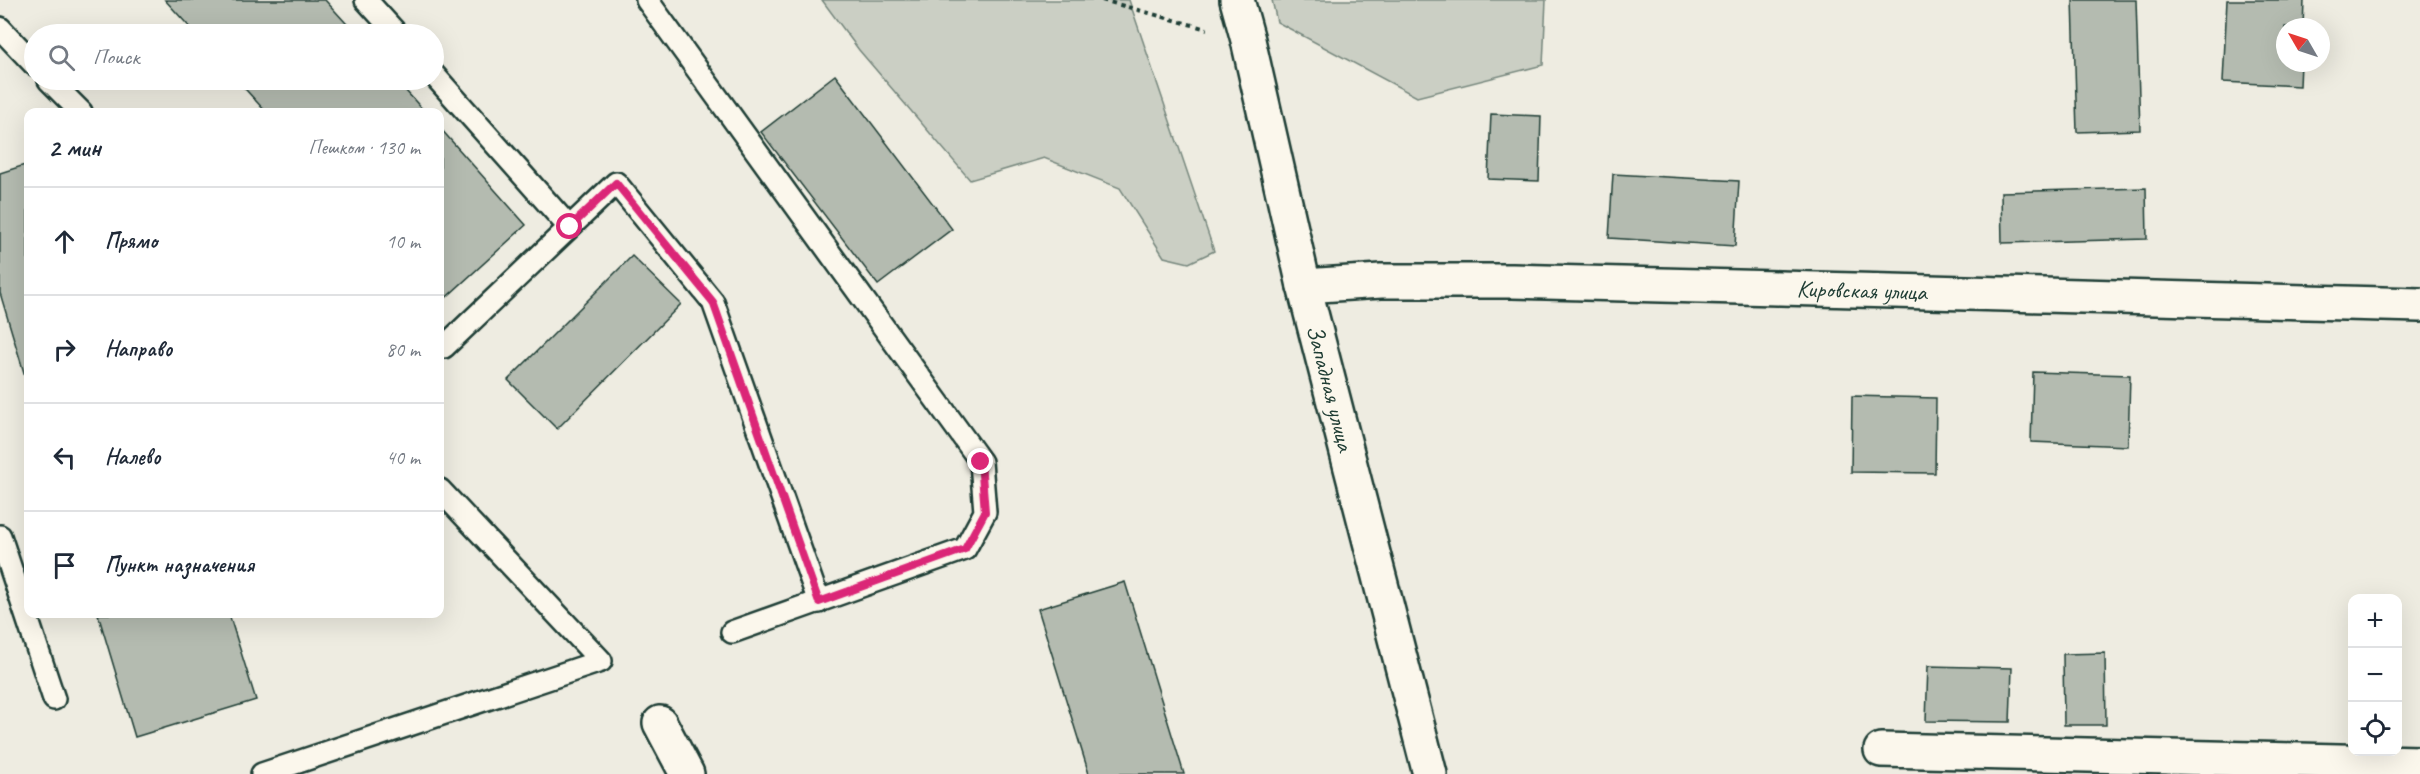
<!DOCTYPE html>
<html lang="ru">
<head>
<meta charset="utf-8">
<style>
	:root { --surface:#fff; --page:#f2f2f3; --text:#1f2937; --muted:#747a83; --line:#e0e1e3 }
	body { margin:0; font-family:Caveat,sans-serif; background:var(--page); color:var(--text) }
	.controls { position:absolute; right:18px; bottom:18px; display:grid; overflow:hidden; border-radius:12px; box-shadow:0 6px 24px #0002 }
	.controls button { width:54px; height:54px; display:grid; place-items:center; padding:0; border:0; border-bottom:2px solid var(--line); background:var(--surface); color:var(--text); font:30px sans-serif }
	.compass { position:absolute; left:2276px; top:18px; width:54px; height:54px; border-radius:50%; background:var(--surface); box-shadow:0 6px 24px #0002; rotate:309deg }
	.stop { position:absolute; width:18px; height:18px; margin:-14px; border:4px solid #db2777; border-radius:50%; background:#fff }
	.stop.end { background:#db2777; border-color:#fff; box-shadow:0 2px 6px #0008 }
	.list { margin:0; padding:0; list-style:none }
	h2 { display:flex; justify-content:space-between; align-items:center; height:78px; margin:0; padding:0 24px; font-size:26px }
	h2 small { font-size:20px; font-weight:400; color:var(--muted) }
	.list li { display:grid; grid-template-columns:39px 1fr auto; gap:18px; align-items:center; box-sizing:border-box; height:108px; padding:0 24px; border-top:2px solid var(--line) }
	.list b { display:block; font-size:22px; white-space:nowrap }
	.list em { font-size:20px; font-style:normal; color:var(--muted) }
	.icon { flex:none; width:33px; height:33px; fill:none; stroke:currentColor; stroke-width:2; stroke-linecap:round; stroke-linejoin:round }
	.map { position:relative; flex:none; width:2420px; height:774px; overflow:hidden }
	.search { position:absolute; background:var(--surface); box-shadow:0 6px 24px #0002; left:24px; top:24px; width:420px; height:66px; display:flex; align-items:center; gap:15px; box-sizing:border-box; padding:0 21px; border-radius:33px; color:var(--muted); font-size:22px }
	.panel { position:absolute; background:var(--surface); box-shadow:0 6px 24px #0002; left:24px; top:108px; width:420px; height:510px; border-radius:12px }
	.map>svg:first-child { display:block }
</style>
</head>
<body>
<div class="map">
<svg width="2420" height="774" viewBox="0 0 2420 774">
	<rect width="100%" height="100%" fill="#eeece1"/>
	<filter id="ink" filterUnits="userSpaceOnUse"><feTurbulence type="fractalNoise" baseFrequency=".0167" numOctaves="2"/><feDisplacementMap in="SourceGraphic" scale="12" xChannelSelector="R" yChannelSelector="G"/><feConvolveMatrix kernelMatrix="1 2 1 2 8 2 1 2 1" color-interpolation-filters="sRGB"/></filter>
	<g filter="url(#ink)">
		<g fill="#cbcfc4" stroke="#75867c" stroke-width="1.5">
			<path d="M 822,0 L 1129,0 L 1214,251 L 1189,263 L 1164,257 L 1120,188 L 1044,158 L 970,180 L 859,50 Z"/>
			<path d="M 1272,0 L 1546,0 L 1543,65 L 1417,97 L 1277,22 Z"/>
		</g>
		<g fill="#b4bbb0" stroke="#1f3d34" stroke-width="1.5">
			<path d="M 165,0 L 325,0 L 356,34 L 196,34 Z"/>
			<path d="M 2073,0 L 2136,0 L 2140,130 L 2077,132 Z"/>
			<path d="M 2227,0 L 2304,0 L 2303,27 L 2285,27 L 2285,63 L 2301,63 L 2300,86 L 2223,82 Z"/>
			<path d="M 835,75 L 952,229 L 878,285 L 761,132 Z"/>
			<path d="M 237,80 L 396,80 L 425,112 L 266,112 Z"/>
			<path d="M 1491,114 L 1541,116 L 1539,181 L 1488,179 Z"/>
			<path d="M 440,128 L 526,225 L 440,303 Z"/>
			<path d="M 28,164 L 28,386 L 0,293 L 0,173 Z"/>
			<path d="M 1613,174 L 1739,181 L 1735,246 L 1609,238 Z"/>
			<path d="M 2146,188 L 2147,239 L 2002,243 L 2001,192 Z"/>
			<path d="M 632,256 L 681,304 L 557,429 L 508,380 Z"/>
			<path d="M 2033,372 L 2130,375 L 2128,446 L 2031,442 Z"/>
			<path d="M 1852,396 L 1936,398 L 1935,473 L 1851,472 Z"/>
			<path d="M 1125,582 L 1184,774 L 1089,774 L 1038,609 Z"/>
			<path d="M 98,614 L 229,614 L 256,700 L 135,737 Z"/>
			<path d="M 2105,653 L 2106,725 L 2064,725 L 2063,654 Z"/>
			<path d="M 1928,666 L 2012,668 L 2010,722 L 1926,721 Z"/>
		</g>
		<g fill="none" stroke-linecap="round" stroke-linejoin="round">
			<defs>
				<g id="lane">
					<path d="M 366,0 L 397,34"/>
					<path d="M 647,0 L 981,462 L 985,512 L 965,549 L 732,632"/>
					<path d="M 0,28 L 34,64"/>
					<path d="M 434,75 L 569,227"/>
					<path d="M 49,80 L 81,112"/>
					<path d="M 444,347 L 616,183 L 713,302 L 819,602"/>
					<path d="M 0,536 L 54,699"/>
					<path d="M 262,774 L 601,661 L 440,490"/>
				</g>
				<g id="street">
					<path id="s1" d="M 1304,286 L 1381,281 L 1512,281 L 2420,305"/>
					<path d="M 660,723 L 687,774"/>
					<path d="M 1881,750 L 2420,763"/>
				</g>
				<g id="secondary">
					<path id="s2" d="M 1237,0 L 1248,40 L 1304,286 L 1430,774"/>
				</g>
			</defs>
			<use href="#lane" stroke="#1f3d34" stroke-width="26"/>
			<use href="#street" stroke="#1f3d34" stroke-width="38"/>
			<use href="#secondary" stroke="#1f3d34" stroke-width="38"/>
			<path stroke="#1f3d34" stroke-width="4" stroke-dasharray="4.5 4.5" stroke-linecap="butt" d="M 1102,0 L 1207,29"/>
			<use href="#lane" stroke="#fbf7ec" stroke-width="21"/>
			<use href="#street" stroke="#fbf7ec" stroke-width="33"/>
			<use href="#secondary" stroke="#fbf7ec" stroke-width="33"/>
		</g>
	</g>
	<g fill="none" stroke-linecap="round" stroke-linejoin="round" filter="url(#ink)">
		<path stroke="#db2777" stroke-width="8" d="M 570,227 L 616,183 L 713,302 L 819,602 L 965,549 L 985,512 L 981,462"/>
	</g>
	<g text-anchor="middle" stroke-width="4.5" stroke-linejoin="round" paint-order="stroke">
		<g font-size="24" fill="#1f3d34" stroke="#fbf7ec">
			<text dy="8" stroke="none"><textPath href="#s1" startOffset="558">Кировская улица</textPath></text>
			<text dy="8" stroke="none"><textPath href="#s2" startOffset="399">Западная улица</textPath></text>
		</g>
	</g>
</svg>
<div class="controls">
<button>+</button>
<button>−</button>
<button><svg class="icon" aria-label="locate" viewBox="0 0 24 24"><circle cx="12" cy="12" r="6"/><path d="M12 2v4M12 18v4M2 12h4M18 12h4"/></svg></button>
</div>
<svg class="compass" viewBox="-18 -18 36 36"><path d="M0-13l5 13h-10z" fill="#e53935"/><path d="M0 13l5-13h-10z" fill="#747a83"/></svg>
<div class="stop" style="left:570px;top:227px"></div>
<div class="stop end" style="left:981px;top:462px"></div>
<div class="search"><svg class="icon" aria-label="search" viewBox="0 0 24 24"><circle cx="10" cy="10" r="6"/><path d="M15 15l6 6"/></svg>Поиск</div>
<section class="panel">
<h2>2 мин<small>Пешком · 130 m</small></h2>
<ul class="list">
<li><svg class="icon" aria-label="ahead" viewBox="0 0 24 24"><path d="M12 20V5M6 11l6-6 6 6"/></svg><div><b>Прямо</b></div><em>10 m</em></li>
<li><svg class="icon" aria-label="right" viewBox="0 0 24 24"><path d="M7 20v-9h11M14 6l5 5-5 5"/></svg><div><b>Направо</b></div><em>80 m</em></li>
<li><svg class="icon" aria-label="left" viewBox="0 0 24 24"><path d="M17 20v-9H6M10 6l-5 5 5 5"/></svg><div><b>Налево</b></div><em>40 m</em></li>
<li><svg class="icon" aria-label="arrive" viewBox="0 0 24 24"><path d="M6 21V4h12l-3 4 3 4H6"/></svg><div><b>Пункт назначения</b></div></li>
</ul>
</section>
</div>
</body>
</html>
